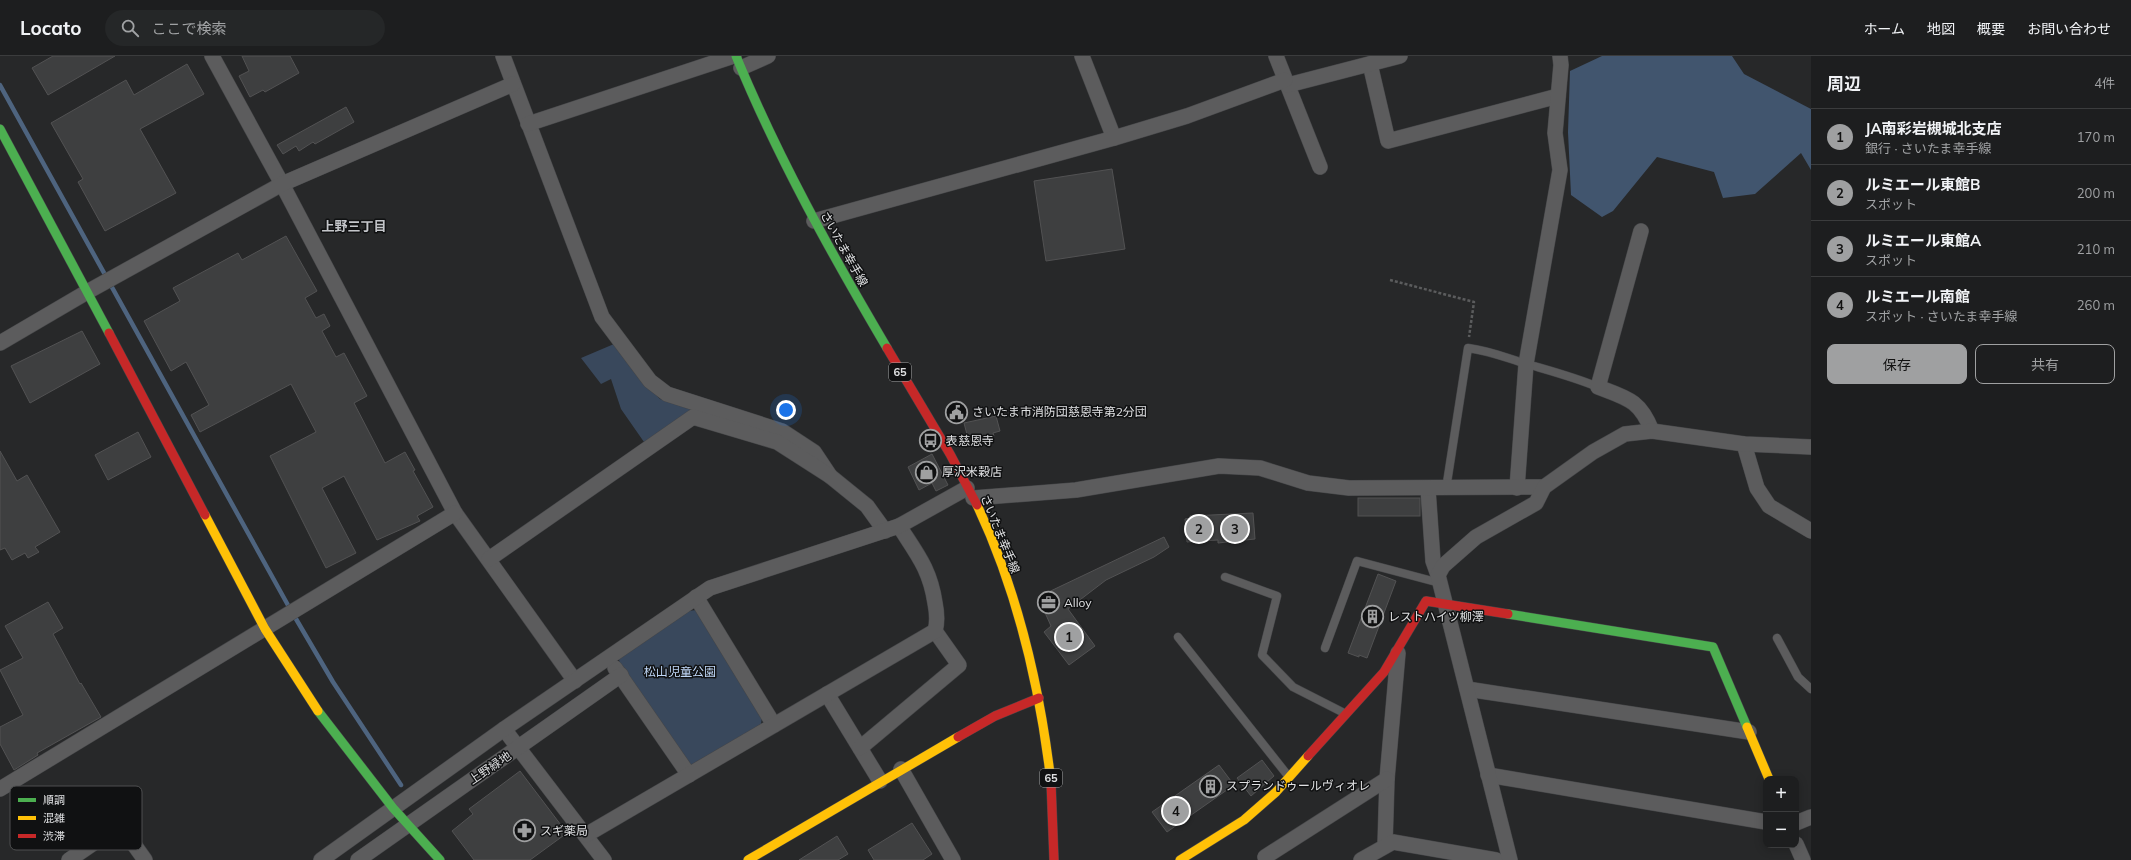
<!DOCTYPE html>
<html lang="ja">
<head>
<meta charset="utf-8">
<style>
	:root { --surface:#1d1e1f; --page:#252728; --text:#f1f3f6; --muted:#a0a2a4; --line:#3b3c3d; --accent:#9fa0a1 }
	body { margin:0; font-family:Mulish,"Noto Sans JP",sans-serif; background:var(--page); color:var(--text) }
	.controls { position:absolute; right:12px; bottom:12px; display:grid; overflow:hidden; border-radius:8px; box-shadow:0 2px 10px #0003 }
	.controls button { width:36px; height:36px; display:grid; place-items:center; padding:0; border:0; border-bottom:1px solid var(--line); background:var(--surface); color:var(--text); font:20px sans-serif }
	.you { position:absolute; left:786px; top:354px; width:14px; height:14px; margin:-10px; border:3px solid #fff; border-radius:50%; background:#1a73e8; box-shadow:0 0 0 6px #1a73e833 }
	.badge { display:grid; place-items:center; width:26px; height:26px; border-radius:50%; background:var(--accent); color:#111; font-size:13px; font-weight:700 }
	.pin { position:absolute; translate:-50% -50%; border:2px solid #fff; box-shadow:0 1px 4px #0006 }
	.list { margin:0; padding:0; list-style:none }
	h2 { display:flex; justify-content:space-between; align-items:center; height:52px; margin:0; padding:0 16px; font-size:17px }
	h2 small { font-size:13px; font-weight:400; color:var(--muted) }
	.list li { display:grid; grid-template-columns:26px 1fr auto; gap:12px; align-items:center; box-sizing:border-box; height:56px; padding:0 16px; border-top:1px solid var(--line) }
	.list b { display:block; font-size:15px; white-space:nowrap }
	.list p { margin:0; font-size:13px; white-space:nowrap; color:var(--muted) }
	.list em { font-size:13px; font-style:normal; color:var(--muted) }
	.actions { display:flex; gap:8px; padding:12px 16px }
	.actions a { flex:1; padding:9px 0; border:1px solid var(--accent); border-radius:8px; text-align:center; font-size:14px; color:var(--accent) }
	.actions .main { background:var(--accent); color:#111 }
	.icon { flex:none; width:22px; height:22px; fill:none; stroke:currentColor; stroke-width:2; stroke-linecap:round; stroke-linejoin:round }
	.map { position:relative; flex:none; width:1811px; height:804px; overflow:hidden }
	header { display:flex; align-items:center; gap:24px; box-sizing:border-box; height:56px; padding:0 20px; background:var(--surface); border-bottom:1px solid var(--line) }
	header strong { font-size:19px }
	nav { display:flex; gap:22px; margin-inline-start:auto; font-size:14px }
	.search { width:280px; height:36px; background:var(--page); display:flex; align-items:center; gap:10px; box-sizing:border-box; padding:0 14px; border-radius:22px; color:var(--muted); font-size:15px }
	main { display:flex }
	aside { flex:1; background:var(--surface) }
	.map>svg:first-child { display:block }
</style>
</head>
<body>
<header>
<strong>Locato</strong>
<div class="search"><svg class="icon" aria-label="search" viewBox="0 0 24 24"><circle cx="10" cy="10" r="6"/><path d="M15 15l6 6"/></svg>ここで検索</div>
<nav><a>ホーム</a><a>地図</a><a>概要</a><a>お問い合わせ</a></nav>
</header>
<main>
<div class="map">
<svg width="1811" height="804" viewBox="0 0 1811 804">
	<rect width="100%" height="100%" fill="#272829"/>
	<g fill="#39485c">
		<path d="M 614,288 L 640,323 L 660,343 L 695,355 L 644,386 L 621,353 L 611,323 L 601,328 L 581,302 Z"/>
		<path d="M 697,554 L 762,661 L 761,668 L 697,708 L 688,708 L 620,611 L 619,603 L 687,555 Z"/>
	</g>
	<path fill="#41556e" d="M 1602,0 L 1732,0 L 1744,18 L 1811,53 L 1811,114 L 1801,97 L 1755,138 L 1723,142 L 1714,116 L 1657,101 L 1613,155 L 1602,161 L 1571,139 L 1568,76 L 1570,15 Z"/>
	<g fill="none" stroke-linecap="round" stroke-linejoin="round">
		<path stroke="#4e647f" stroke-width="4.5" d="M 0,29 L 289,551 L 333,626 L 401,729"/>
	</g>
	<g fill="#3e3f40" stroke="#525253">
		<path d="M 53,0 L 115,0 L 48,39 L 32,12 Z"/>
		<path d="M 242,0 L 290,0 L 299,17 L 265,36 L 263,34 L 250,41 L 239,20 L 249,15 Z"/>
		<path d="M 187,8 L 204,38 L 140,73 L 176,137 L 105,175 L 78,126 L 83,123 L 51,67 L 126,24 L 134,39 Z"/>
		<path d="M 346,51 L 354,66 L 315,88 L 313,86 L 299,95 L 296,90 L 283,98 L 277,89 Z"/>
		<path d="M 1112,113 L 1125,193 L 1046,205 L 1034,125 Z"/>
		<path d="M 286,180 L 317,235 L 305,242 L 316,262 L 324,258 L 330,270 L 322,275 L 336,301 L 344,297 L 367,340 L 354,347 L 385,407 L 405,396 L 415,414 L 413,415 L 433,451 L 417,460 L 420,465 L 377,484 L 344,420 L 322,432 L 356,497 L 326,512 L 270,400 L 316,376 L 291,328 L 200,376 L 191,359 L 209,349 L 186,306 L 171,315 L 144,265 L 180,245 L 173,232 L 238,197 L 242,204 Z"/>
		<path d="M 82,275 L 100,308 L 30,347 L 11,310 Z"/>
		<path d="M 961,348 L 964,362 L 951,365 L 947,352 Z"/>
		<path d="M 996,360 L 1000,375 L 993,377 L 994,380 L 969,386 L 964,367 Z"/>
		<path d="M 138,376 L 151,401 L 108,424 L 95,399 Z"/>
		<path d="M 0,395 L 17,425 L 27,419 L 60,476 L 35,491 L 39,496 L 28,502 L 25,497 L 12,504 L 5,492 L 0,494 Z"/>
		<path d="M 932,398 L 948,429 L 936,435 L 932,427 L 919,434 L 908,411 Z"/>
		<rect x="1358" y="442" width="62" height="18"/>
		<path d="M 1253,457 L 1255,483 L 1218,487 L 1218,484 L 1187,486 L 1185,463 L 1190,462 L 1190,460 Z"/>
		<path d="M 1164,481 L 1169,491 L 1154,501 L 1106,524 L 1068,553 L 1095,590 L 1069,609 L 1044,576 L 1051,570 L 1038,541 Z"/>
		<path d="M 1378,518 L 1396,525 L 1367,602 L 1359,599 L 1359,601 L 1348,597 Z"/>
		<path d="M 48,546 L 63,572 L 53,578 L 80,628 L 81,627 L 101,661 L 37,697 L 38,699 L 14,714 L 0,688 L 0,671 L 23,659 L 0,614 L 23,602 L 5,570 Z"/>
		<path d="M 1262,704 L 1274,720 L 1251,740 L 1237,722 Z"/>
		<path d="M 1219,709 L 1234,729 L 1167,776 L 1152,756 Z"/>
		<path d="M 520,715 L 567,777 L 530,804 L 474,804 L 452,775 L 473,758 L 469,753 Z"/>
		<path d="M 912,767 L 932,798 L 923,804 L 874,804 L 868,794 Z"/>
		<path d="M 837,780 L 848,798 L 838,804 L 799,804 Z"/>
	</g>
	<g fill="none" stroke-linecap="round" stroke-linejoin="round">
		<defs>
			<g id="lane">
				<path d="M 1446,433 L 1468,292 C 1491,295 1506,302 1527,308 C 1551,315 1574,321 1598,331"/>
				<path d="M 1225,521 L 1277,540 L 1262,599 L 1293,631 L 1346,658"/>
				<path d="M 1178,581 L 1289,721"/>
				<path d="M 1777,582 L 1798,621 L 1811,633"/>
				<path d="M 1325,592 L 1357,505 L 1440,527"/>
			</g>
			<g id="street">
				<path d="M 212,0 L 282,128 L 455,457 L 575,625"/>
				<path d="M 503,0 L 602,261 L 650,325 L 667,338 L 782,375 L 814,396 L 830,420"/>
				<path d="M 1082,0 L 1114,82"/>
				<path d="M 1276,0 L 1320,111"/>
				<path d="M 1370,8 L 1388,85 L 1558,40"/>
				<path d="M 741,12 L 768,0"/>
				<path d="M 1288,29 L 1400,0"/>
				<path d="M 528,68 L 734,0"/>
				<path d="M 814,165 L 1114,82 L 1187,60 L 1285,24"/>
				<path d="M 1641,175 L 1598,331 C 1627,342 1640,344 1652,375"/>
				<path d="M 0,287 L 87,236 L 282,128 L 513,28"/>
				<path d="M 1744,388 L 1757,432 L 1769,450 L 1811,475"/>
				<path d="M 1517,432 L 1526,308 L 1560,114 L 1555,77 L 1561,9 L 1560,0"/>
				<path d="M 1428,433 L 1433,505 L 1438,519"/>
				<path d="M 973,442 L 1076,434 L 1219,410 L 1260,412 L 1308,427 L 1349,432 L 1544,431"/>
				<path d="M 489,503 L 693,361 L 777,386 L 830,420 L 867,450 L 885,475"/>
				<path d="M 696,541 L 774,669"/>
				<path d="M 615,612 L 689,719"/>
				<path d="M 1467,633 L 1749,676"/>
				<path d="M 827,638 L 880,725"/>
				<path d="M 504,673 L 604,804"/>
				<path d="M 860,692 L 959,609 L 935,575"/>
				<path d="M 901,713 L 953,804"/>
				<path d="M 1488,719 L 1766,766"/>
				<path d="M 0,733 L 455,457"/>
				<path d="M 1796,767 L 1811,761"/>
				<path d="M 586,779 L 935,575 C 938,565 937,557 935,547 C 930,513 917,498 899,470"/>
				<path d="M 1796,788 L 1803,804"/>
				<path d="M 1385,789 L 1387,723 L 1398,597"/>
				<path d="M 1265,801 L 1387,723"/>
				<path d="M 69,804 L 120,769 L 145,804"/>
				<path d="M 321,804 L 504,673 L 710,532 L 899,470 L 967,432"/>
				<path d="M 358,804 L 621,619"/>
				<path d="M 1361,804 L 1393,786 L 1496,804"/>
				<path d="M 1510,804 L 1438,519 L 1443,510 L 1476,481 L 1536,447 L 1544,431 L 1593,396 L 1625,378 L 1652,375 L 1744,388 L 1811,391"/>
			</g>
			<g id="fast">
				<path d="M 736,0 C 778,102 831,197 887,292"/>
				<path d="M 0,73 L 109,277"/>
				<path d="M 1508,558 L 1713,591 L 1747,671"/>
				<path d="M 318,655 L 393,752 L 440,804"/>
			</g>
			<g id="slow">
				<path d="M 977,449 C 1018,536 1040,632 1051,726"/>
				<path d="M 205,459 L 265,573 L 318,655"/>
				<path d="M 1747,671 L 1769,723"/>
				<path d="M 748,804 L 958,681"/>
				<path d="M 1180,804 L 1244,764 L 1276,736 L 1308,700"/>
			</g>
			<g id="jam">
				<path d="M 109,277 L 205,459"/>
				<path d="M 887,292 L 950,398 L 977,449"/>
				<path d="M 958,681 L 995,660 L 1039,642"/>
				<path d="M 1308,700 L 1384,616 L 1426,545 L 1508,558"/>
				<path d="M 1051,726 L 1054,804"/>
			</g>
		</defs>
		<use href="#lane" stroke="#454648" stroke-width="9"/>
		<use href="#street" stroke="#454648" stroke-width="16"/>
		<use href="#fast" stroke="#454648" stroke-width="10"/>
		<use href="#slow" stroke="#454648" stroke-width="10"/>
		<use href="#jam" stroke="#454648" stroke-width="10"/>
		<path stroke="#5b5c5d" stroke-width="2.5" stroke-dasharray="3 2" stroke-linecap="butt" d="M 1390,224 L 1474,246 L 1469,281"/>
		<use href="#lane" stroke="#5c5c5d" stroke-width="8"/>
		<use href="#street" stroke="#5c5c5d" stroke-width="15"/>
		<use href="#fast" stroke="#4caf50" stroke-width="9"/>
		<use href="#slow" stroke="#ffc107" stroke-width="9"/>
		<use href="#jam" stroke="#c62828" stroke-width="9"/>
	</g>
	<defs>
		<symbol id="civic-ring" viewBox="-11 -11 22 22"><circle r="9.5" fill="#101112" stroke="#9fa0a1" stroke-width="1.5"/><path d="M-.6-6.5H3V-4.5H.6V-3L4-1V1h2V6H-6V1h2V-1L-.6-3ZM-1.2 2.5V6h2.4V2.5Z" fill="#9fa0a1"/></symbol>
		<symbol id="bus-ring" viewBox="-11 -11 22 22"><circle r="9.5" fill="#101112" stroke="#9fa0a1" stroke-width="1.5"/><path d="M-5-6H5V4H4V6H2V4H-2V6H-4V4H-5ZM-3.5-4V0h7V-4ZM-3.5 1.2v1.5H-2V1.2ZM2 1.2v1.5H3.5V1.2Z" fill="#9fa0a1"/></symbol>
		<symbol id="shop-ring" viewBox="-11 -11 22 22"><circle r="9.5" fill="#101112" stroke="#9fa0a1" stroke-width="1.5"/><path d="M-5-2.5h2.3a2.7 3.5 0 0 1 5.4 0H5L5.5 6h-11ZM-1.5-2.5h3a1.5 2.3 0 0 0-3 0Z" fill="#9fa0a1"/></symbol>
		<symbol id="office-ring" viewBox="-11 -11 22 22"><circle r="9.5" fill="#101112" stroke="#9fa0a1" stroke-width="1.5"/><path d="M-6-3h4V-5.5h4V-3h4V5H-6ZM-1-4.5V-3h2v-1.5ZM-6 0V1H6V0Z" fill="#9fa0a1"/></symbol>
		<symbol id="building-ring" viewBox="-11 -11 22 22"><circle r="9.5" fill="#101112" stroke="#9fa0a1" stroke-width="1.5"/><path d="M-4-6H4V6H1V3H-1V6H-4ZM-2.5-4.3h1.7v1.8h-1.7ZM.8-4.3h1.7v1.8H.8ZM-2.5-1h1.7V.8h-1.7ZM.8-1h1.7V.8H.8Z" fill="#9fa0a1"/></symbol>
		<symbol id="pharmacy-ring" viewBox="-11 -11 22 22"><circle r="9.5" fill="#101112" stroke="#9fa0a1" stroke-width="1.5"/><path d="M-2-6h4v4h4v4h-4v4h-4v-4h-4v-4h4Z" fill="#9fa0a1"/></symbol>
	</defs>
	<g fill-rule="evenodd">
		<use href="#civic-ring" x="944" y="344" width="25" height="25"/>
		<use href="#bus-ring" x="918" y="372" width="25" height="25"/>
		<use href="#shop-ring" x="914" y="404" width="25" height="25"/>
		<use href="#office-ring" x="1036" y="534" width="25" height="25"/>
		<use href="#building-ring" x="1360" y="548" width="25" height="25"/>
		<use href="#building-ring" x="1198" y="718" width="25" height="25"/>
		<use href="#pharmacy-ring" x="512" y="762" width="25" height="25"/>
	</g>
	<g text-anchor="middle" stroke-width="3" stroke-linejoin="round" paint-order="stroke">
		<g fill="#101112" stroke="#a1a2a4" stroke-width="1">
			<rect x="889" y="307" width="22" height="18" rx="3"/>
			<rect x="1040" y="713" width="22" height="18" rx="3"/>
		</g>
		<g font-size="11" font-weight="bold" fill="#dfe0e2">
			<text x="900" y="320">65</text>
			<text x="1051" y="726">65</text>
		</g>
		<g font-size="12" fill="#dfe0e2" stroke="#101112">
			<text transform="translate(844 193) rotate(61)" y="4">さいたま幸手線</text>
			<text transform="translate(1000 478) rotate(68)" y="4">さいたま幸手線</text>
			<text transform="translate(490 712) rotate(-34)" y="4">上野緑地</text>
		</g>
		<g font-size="12" fill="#dfe0e2" stroke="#101112" text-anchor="start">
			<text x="972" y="360">さいたま市消防団慈恩寺第2分団</text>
			<text x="946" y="389">表慈恩寺</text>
			<text x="942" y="420">厚沢米穀店</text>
			<text x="1064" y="551">Alloy</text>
			<text x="1388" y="565">レストハイツ柳澤</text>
			<text x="1226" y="734">スプランドゥールヴィオレ</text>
			<text x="540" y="779">スギ薬局</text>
		</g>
		<g font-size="12" fill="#c0d8f8" stroke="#101112">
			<text x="680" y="620">松山児童公園</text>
		</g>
		<g font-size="13" font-weight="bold" fill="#c4c6ca" stroke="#101112">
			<text x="354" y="175">上野三丁目</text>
		</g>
	</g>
	<rect x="10" y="730" width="132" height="64" rx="6" fill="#101112" stroke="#4e4f50" stroke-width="1"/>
	<rect x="18" y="742" width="18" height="4" fill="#4caf50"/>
	<rect x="18" y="760" width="18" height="4" fill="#ffc107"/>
	<rect x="18" y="778" width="18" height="4" fill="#c62828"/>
	<g font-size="11" fill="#dfe0e2">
		<text x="43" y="748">順調</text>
		<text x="43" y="766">混雑</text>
		<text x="43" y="784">渋滞</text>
	</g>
</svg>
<div class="controls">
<button>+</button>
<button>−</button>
</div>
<div class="you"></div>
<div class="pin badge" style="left:1069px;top:581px">1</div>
<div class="pin badge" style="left:1199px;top:473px">2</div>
<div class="pin badge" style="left:1235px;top:473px">3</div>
<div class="pin badge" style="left:1176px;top:755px">4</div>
</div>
<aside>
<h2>周辺<small>4件</small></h2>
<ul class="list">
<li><span class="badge">1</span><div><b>JA南彩岩槻城北支店</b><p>銀行 · さいたま幸手線</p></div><em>170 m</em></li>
<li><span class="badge">2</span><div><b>ルミエール東館B</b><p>スポット</p></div><em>200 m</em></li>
<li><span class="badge">3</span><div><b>ルミエール東館A</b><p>スポット</p></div><em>210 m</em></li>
<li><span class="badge">4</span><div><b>ルミエール南館</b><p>スポット · さいたま幸手線</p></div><em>260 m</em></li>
</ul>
<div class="actions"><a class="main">保存</a><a>共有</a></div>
</aside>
</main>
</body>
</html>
